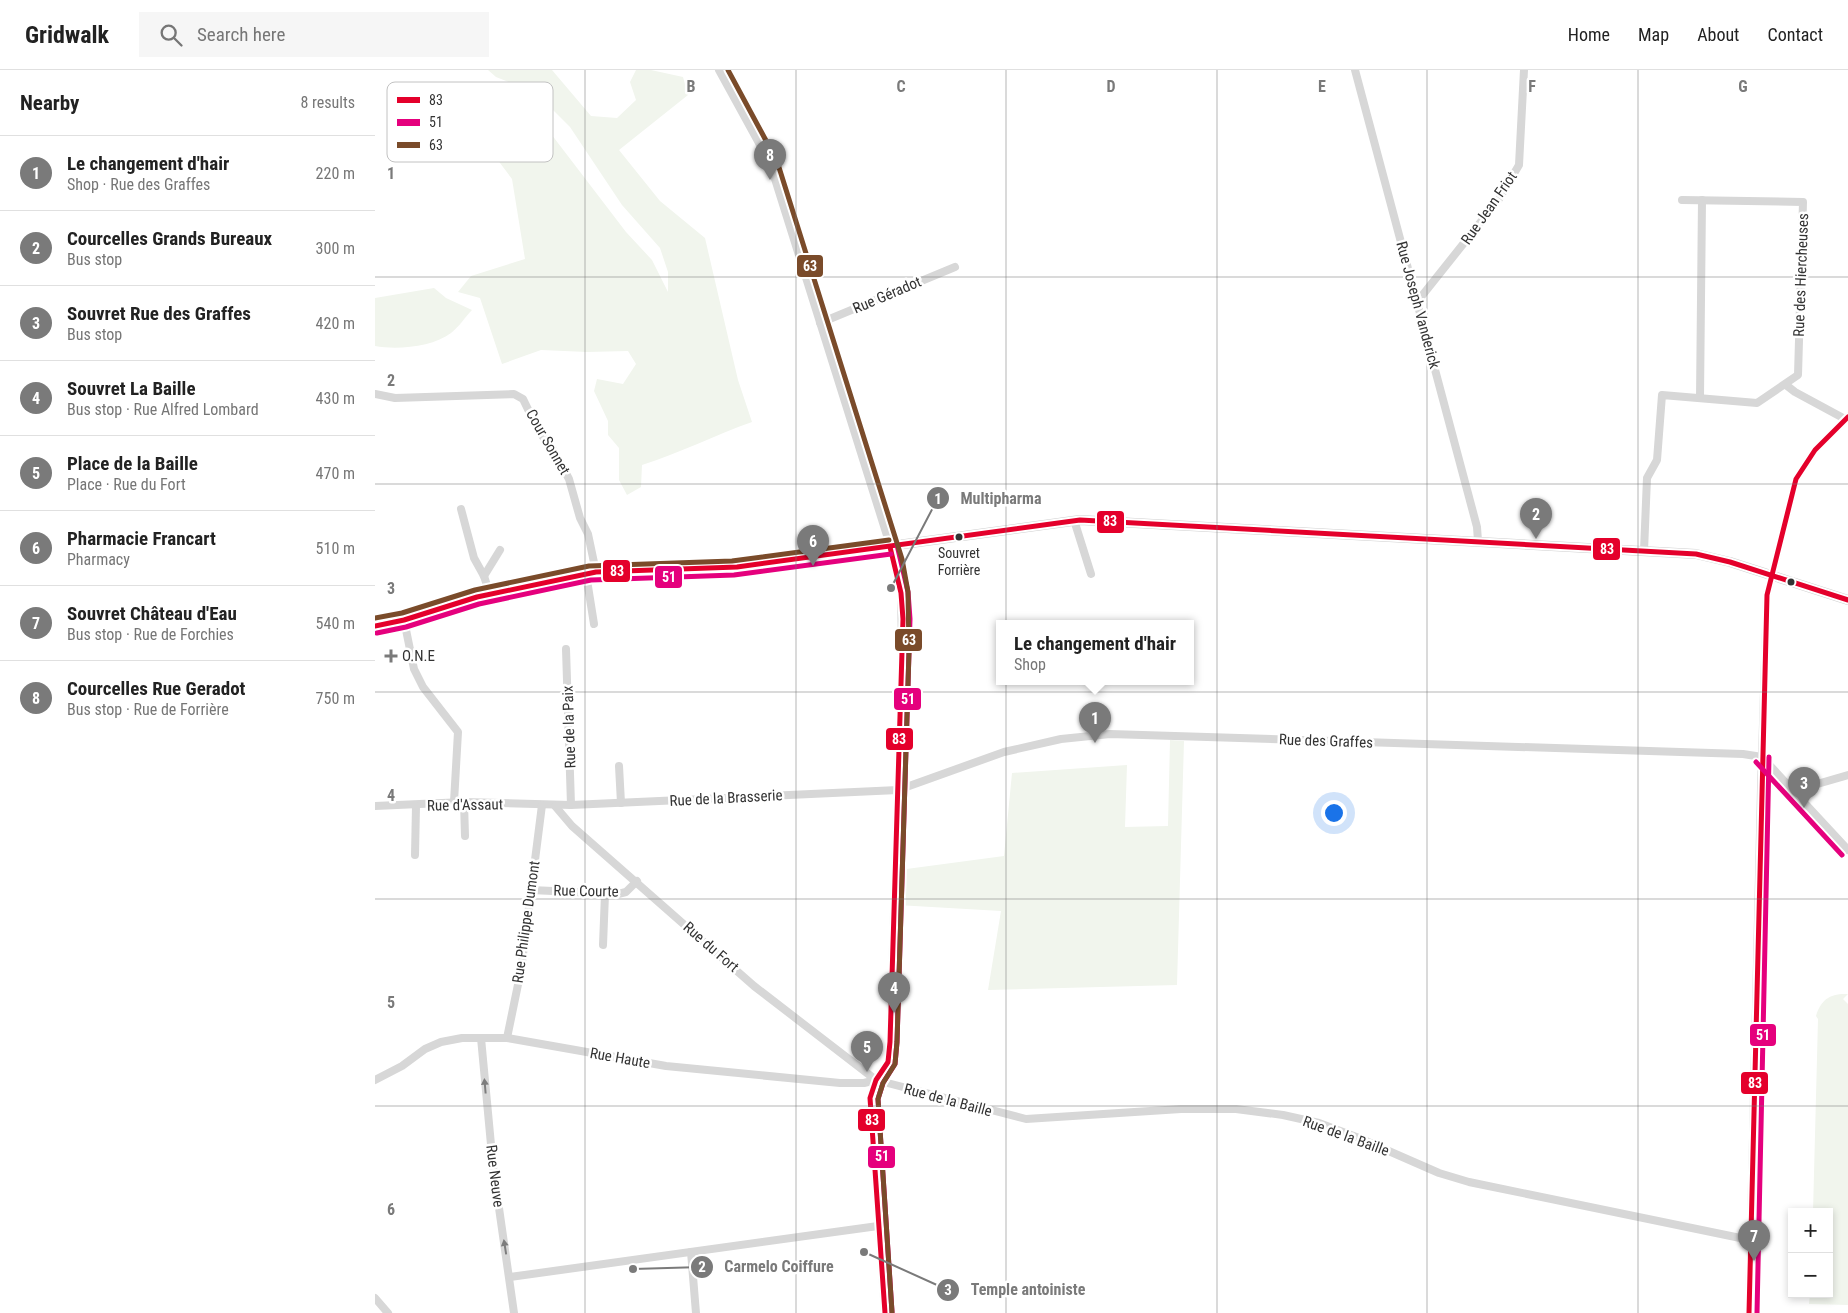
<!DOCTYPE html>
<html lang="en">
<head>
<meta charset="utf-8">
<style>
	:root { --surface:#fff; --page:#f6f6f6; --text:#222; --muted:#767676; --line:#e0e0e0; --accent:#7a7a7a }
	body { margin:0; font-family:"Roboto Condensed",sans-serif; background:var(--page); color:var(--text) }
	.controls { position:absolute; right:15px; bottom:15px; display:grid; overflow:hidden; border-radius:0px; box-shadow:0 2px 8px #0003 }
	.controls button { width:45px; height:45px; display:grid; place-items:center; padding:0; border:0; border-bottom:1px solid var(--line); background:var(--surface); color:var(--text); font:25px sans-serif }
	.you { position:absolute; left:958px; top:742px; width:18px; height:18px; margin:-12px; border:4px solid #fff; border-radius:50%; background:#1a73e8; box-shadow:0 0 0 8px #1a73e833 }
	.badge { display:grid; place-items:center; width:32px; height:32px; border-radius:50%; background:var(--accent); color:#fff; font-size:16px; font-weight:700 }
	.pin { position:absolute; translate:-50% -41px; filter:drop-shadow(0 1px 2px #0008) }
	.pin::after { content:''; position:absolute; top:26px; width:18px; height:15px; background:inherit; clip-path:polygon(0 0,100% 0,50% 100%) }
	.popup { position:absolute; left:621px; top:550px; width:198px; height:65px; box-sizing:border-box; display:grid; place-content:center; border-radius:0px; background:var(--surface); filter:drop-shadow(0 1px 4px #0005); font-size:16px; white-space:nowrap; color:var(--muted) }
	.popup b { font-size:19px; color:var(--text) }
	.popup::after { content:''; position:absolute; left:50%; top:100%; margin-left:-10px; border:10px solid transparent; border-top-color:var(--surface) }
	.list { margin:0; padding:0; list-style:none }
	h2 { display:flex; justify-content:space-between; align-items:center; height:65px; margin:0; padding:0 20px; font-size:21px }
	h2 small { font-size:16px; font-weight:400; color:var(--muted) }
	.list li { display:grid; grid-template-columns:32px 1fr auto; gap:15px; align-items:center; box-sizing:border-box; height:75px; padding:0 20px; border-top:1px solid var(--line) }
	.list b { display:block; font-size:19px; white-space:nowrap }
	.list p { margin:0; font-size:16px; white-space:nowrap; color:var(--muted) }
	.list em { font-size:16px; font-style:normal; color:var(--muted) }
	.icon { flex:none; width:28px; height:28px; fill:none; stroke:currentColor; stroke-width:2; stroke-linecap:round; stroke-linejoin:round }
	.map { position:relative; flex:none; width:1473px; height:1243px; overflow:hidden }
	header { display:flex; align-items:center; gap:30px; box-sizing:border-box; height:70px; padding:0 25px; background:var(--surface); border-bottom:1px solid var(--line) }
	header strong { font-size:24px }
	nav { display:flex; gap:28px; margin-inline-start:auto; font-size:18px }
	.search { width:350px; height:45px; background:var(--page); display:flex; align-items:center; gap:12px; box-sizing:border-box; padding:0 18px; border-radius:0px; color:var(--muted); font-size:19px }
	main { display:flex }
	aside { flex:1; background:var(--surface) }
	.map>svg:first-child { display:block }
</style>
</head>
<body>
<header>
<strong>Gridwalk</strong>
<div class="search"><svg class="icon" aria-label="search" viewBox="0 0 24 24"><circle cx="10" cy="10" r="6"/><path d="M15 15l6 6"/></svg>Search here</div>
<nav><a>Home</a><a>Map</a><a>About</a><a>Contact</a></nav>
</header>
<main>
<aside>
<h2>Nearby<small>8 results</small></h2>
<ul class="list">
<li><span class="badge">1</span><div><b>Le changement d'hair</b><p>Shop · Rue des Graffes</p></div><em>220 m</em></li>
<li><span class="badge">2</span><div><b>Courcelles Grands Bureaux</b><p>Bus stop</p></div><em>300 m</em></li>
<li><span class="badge">3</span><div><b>Souvret Rue des Graffes</b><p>Bus stop</p></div><em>420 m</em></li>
<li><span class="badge">4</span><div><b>Souvret La Baille</b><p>Bus stop · Rue Alfred Lombard</p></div><em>430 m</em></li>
<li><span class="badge">5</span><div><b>Place de la Baille</b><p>Place · Rue du Fort</p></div><em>470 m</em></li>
<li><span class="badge">6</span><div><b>Pharmacie Francart</b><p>Pharmacy</p></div><em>510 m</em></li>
<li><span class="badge">7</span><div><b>Souvret Château d'Eau</b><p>Bus stop · Rue de Forchies</p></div><em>540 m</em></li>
<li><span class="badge">8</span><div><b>Courcelles Rue Geradot</b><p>Bus stop · Rue de Forrière</p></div><em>750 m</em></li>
</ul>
</aside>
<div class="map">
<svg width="1473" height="1243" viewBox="0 0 1473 1243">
	<rect width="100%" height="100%" fill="#fff"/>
	<g fill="#f1f5ed">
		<path d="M 113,0 L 177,0 L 216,46 L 242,48 L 261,30 L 255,12 L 261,0 L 276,0 L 308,7 L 313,25 L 244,80 L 285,131 L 330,168 L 363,310 L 377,352 C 340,365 305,383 267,395 L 266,417 L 252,425 L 244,410 L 244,378 L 233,365 L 233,351 L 219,321 L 222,309 L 248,314 L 261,294 L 253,281 L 212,282 L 166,280 L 127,294 L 105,228 L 83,222 L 96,206 L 150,189 L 137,109 L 82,36 L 81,17 L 96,12 L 137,26 L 170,56 L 251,162 L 277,190 L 293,222 L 293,202 L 285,178 L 247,135 L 195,57 L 161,23 L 121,7 Z"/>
		<path d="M 59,218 L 71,228 L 97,240 C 90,247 84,257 76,263 C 58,277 22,280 0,276 L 0,228 Z"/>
		<path d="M 795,670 L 809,671 L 802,915 L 613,920 L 626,841 L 522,835 L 524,800 L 629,786 L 637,703 L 752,695 L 750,757 L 793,756 Z"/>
		<path d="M 1473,924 L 1468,929 L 1473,934 L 1473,1235 L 1434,1234 L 1435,1224 L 1454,1224 L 1454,1142 L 1438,1142 L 1443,949 L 1441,946 C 1446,929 1456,923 1473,924 Z"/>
	</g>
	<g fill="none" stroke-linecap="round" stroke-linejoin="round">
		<g stroke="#d7d7d7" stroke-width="8">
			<path d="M 344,0 L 395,93 L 520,491 L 526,523 L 527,582 L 515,972 L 513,992 L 501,1010 L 495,1028 L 510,1243"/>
			<path d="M 980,0 L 1102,457 L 1103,471"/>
			<path d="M 1042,232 L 1124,129 L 1144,95 L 1149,0"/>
			<path d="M 445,253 L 580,197"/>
			<path d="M 1411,315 L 1420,322 L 1470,349"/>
			<path d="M 0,324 L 20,328 L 139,324 L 148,329 L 164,362 L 178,379 L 194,409 L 205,448 L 213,464 L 221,502"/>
			<path d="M 1325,328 L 1327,130"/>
			<path d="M 86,439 L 99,488 L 109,506 L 115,525"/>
			<path d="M 699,450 L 716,504"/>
			<path d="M 1269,481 L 1272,408 L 1282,390 L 1287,325 L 1382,333 L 1423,305 L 1428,132 L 1307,130"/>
			<path d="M 211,504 L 219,554"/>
			<path d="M 109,506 L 125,480"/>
			<path d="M 29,550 L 39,599 L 48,617 L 83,662 L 79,732"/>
			<path d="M 191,579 L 196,735"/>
			<path d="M 1387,687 L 1473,780"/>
			<path d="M 244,696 L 246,733"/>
			<path d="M 1418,721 L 1473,705"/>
			<path d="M 89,732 L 90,766"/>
			<path d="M 0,736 L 89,732 L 196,735 L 523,720 L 629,682 L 686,669 L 735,664 L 1368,684 L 1387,687"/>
			<path d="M 180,736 L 197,756 L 379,916 L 501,1010 L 651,1049 L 806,1039 L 861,1039 L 908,1045 L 944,1053 L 984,1068 L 1064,1103 L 1094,1112 L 1375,1170"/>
			<path d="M 40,785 L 41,736"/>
			<path d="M 156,820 L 243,824 L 251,822 L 262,811"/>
			<path d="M 228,875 L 230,824"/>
			<path d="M 106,968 L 118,1096 L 139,1243"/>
			<path d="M 132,968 L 146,900 L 167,735"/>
			<path d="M 0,1010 L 27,996 L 50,979 L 66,972 L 87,968 L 132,968 L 291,996 L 465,1013 L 489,1013 L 501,1010"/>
			<path d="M 316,1182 L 321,1243"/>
			<path d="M 135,1207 L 503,1156"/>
			<path d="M 0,1228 L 13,1243"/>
			<path d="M 1374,1243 L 1386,718 L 1392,525 L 1421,409 L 1440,380 L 1473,347"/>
		</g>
		<path stroke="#d0d0d0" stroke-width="10" d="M 0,556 L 29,550 L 102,527 L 221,502 L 362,497 L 705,450 L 1321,484 L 1355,492 L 1473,530"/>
		<defs>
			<g id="bus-1">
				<path d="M 0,556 L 29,550 L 102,527 L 221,502 L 362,497 L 705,450 L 1321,484 L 1355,492 L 1473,530"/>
				<path d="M 510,1243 L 495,1028 L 501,1010 L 513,992 L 515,972 L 528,549 L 526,523 L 515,477"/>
				<path d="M 1374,1243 L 1392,525 L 1421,409 L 1440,380 L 1473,347"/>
			</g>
			<g id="bus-2">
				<path d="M 2,563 L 31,557 L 104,534 L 216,510 L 359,505 L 516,484"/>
				<path d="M 1381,692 L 1467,785"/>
				<path d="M 517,1242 L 503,1029 L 508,1013 L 520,994 L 522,972 L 535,549 L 533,522 L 522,475"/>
				<path d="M 1382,1243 L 1394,687"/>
			</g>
			<g id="bus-3">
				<path d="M 353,0 L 402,91 L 527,489 L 533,522 L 534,582 L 522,972 L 520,994 L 508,1013 L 503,1029 L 517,1242"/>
				<path d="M 0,548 L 27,543 L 100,520 L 214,496 L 357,491 L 514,470"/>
			</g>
		</defs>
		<use href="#bus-1" stroke="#fff" stroke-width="9"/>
		<use href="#bus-2" stroke="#fff" stroke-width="9"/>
		<use href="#bus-3" stroke="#fff" stroke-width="9"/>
		<use href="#bus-1" stroke="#e4002b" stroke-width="5"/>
		<use href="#bus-2" stroke="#e5007d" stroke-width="5"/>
		<use href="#bus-3" stroke="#7a4b2a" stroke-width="5"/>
	</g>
	<defs><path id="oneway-solid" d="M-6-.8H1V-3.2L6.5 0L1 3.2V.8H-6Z" transform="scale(1.25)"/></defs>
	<g fill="#7d7d7d">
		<use href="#oneway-solid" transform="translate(110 1016) rotate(-95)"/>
		<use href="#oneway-solid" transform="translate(130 1177) rotate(-99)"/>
	</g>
	<path fill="none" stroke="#7a7a7a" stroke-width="1" stroke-opacity="0.55" d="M 210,0 L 210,1243M 421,0 L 421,1243M 631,0 L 631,1243M 842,0 L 842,1243M 1052,0 L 1052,1243M 1263,0 L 1263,1243M 0,207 L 1473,207M 0,414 L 1473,414M 0,622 L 1473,622M 0,829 L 1473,829M 0,1036 L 1473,1036"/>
	<g fill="#333" stroke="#fff" stroke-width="2">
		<circle cx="584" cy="467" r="4.5"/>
		<circle cx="1416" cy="512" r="4.5"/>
	</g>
	<path fill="#7a7a7a" stroke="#fff" stroke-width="2" d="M13.5 578.5h5v5h5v5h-5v5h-5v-5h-5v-5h5z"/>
	<g text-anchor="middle" stroke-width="5" stroke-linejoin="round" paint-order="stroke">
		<g font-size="14" fill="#333" stroke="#fff">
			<text x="584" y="488">Souvret<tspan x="584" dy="17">Forrière</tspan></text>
		</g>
		<g font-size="15" fill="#333" stroke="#fff">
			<text transform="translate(1114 138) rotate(-55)" y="5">Rue Jean Friot</text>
			<text transform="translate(1426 205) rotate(-88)" y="5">Rue des Hiercheuses</text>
			<text transform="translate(512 225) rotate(-23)" y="5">Rue Géradot</text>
			<text transform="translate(1043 235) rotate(75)" y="5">Rue Joseph Vanderick</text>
			<text transform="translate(173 372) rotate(60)" y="5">Cour Sonnet</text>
			<text transform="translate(194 657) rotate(-92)" y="5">Rue de la Paix</text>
			<text transform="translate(951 671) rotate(2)" y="5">Rue des Graffes</text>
			<text transform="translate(351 728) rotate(-3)" y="5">Rue de la Brasserie</text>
			<text transform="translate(90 735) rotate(-1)" y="5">Rue d'Assaut</text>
			<text transform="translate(211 821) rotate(1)" y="5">Rue Courte</text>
			<text transform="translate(151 852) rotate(-82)" y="5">Rue Philippe Dumont</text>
			<text transform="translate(336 877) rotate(41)" y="5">Rue du Fort</text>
			<text transform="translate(245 988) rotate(10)" y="5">Rue Haute</text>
			<text transform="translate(573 1030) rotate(15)" y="5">Rue de la Baille</text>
			<text transform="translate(971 1066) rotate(20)" y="5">Rue de la Baille</text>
			<text transform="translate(120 1106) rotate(83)" y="5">Rue Neuve</text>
		</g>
		<g font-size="15" fill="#333" stroke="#fff" text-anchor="start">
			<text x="27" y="591">O.N.E</text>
		</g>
	</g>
	<rect x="12" y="12" width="166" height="80" rx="8" fill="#fff" stroke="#c2c2c2" stroke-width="1"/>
	<rect x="22" y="27" width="23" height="6" fill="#e4002b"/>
	<rect x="22" y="49" width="23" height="7" fill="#e5007d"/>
	<rect x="22" y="72" width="23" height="6" fill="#7a4b2a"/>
	<g font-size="14" fill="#333">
		<text x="54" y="35">83</text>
		<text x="54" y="57">51</text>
		<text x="54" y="80">63</text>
	</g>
	<g font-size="16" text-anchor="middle" font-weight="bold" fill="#7a7a7a" stroke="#fff" stroke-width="5" stroke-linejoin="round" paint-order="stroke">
		<text x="316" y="22">B</text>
		<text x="526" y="22">C</text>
		<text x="736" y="22">D</text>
		<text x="947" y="22">E</text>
		<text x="1157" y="22">F</text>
		<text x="1368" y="22">G</text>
		<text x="16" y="109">1</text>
		<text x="16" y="316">2</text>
		<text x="16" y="524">3</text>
		<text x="16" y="731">4</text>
		<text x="16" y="938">5</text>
		<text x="16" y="1145">6</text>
	</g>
	<path fill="none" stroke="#7a7a7a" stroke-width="2" d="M516 518L563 428M258 1199L327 1197M489 1182L573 1220"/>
	<g fill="#7a7a7a" stroke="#fff" stroke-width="2">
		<circle cx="516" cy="518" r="5"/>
		<circle cx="258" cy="1199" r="5"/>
		<circle cx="489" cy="1182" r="5"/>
		<circle cx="563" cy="428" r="12"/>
		<circle cx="327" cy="1197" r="12"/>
		<circle cx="573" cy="1220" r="12"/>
	</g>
	<g font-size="15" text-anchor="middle" font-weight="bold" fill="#fff">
		<text x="563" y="434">1</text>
		<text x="327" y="1202">2</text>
		<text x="573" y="1225">3</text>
	</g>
	<g font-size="16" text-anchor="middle" font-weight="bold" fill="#7a7a7a" stroke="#fff" stroke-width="5" stroke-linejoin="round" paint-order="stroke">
		<text x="626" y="434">Multipharma</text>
		<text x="404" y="1202">Carmelo Coiffure</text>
		<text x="653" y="1225">Temple antoiniste</text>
	</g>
	<g stroke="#fff" stroke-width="2">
		<rect x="421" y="184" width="28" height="24" rx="5" fill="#7a4b2a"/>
		<rect x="721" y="440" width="29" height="24" rx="5" fill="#e4002b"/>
		<rect x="1217" y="467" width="29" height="24" rx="5" fill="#e4002b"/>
		<rect x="227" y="489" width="29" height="24" rx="5" fill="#e4002b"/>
		<rect x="279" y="495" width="29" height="24" rx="5" fill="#e5007d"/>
		<rect x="519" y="558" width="29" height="24" rx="5" fill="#7a4b2a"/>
		<rect x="518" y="617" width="29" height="24" rx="5" fill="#e5007d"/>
		<rect x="510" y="657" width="29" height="24" rx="5" fill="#e4002b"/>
		<rect x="1374" y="953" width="28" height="24" rx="5" fill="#e5007d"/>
		<rect x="1365" y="1001" width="29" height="24" rx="5" fill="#e4002b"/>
		<rect x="482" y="1038" width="29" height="24" rx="5" fill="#e4002b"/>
		<rect x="492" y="1075" width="29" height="24" rx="5" fill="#e5007d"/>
	</g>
	<g font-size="14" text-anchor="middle" font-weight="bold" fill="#fff">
		<text x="435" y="201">63</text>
		<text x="735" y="456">83</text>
		<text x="1232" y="484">83</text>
		<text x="242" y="506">83</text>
		<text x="294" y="512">51</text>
		<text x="534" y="575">63</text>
		<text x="533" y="634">51</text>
		<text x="524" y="674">83</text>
		<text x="1388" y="970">51</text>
		<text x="1380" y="1018">83</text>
		<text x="497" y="1055">83</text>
		<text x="507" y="1091">51</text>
	</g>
</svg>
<div class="controls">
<button>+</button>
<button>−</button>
</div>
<div class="you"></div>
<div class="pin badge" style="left:720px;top:673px">1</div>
<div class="popup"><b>Le changement d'hair</b>Shop</div>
<div class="pin badge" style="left:1161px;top:469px">2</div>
<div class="pin badge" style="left:1429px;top:738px">3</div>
<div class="pin badge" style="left:519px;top:943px">4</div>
<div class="pin badge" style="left:492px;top:1002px">5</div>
<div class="pin badge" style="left:438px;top:496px">6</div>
<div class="pin badge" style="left:1379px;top:1191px">7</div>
<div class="pin badge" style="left:395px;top:110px">8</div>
</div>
</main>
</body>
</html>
